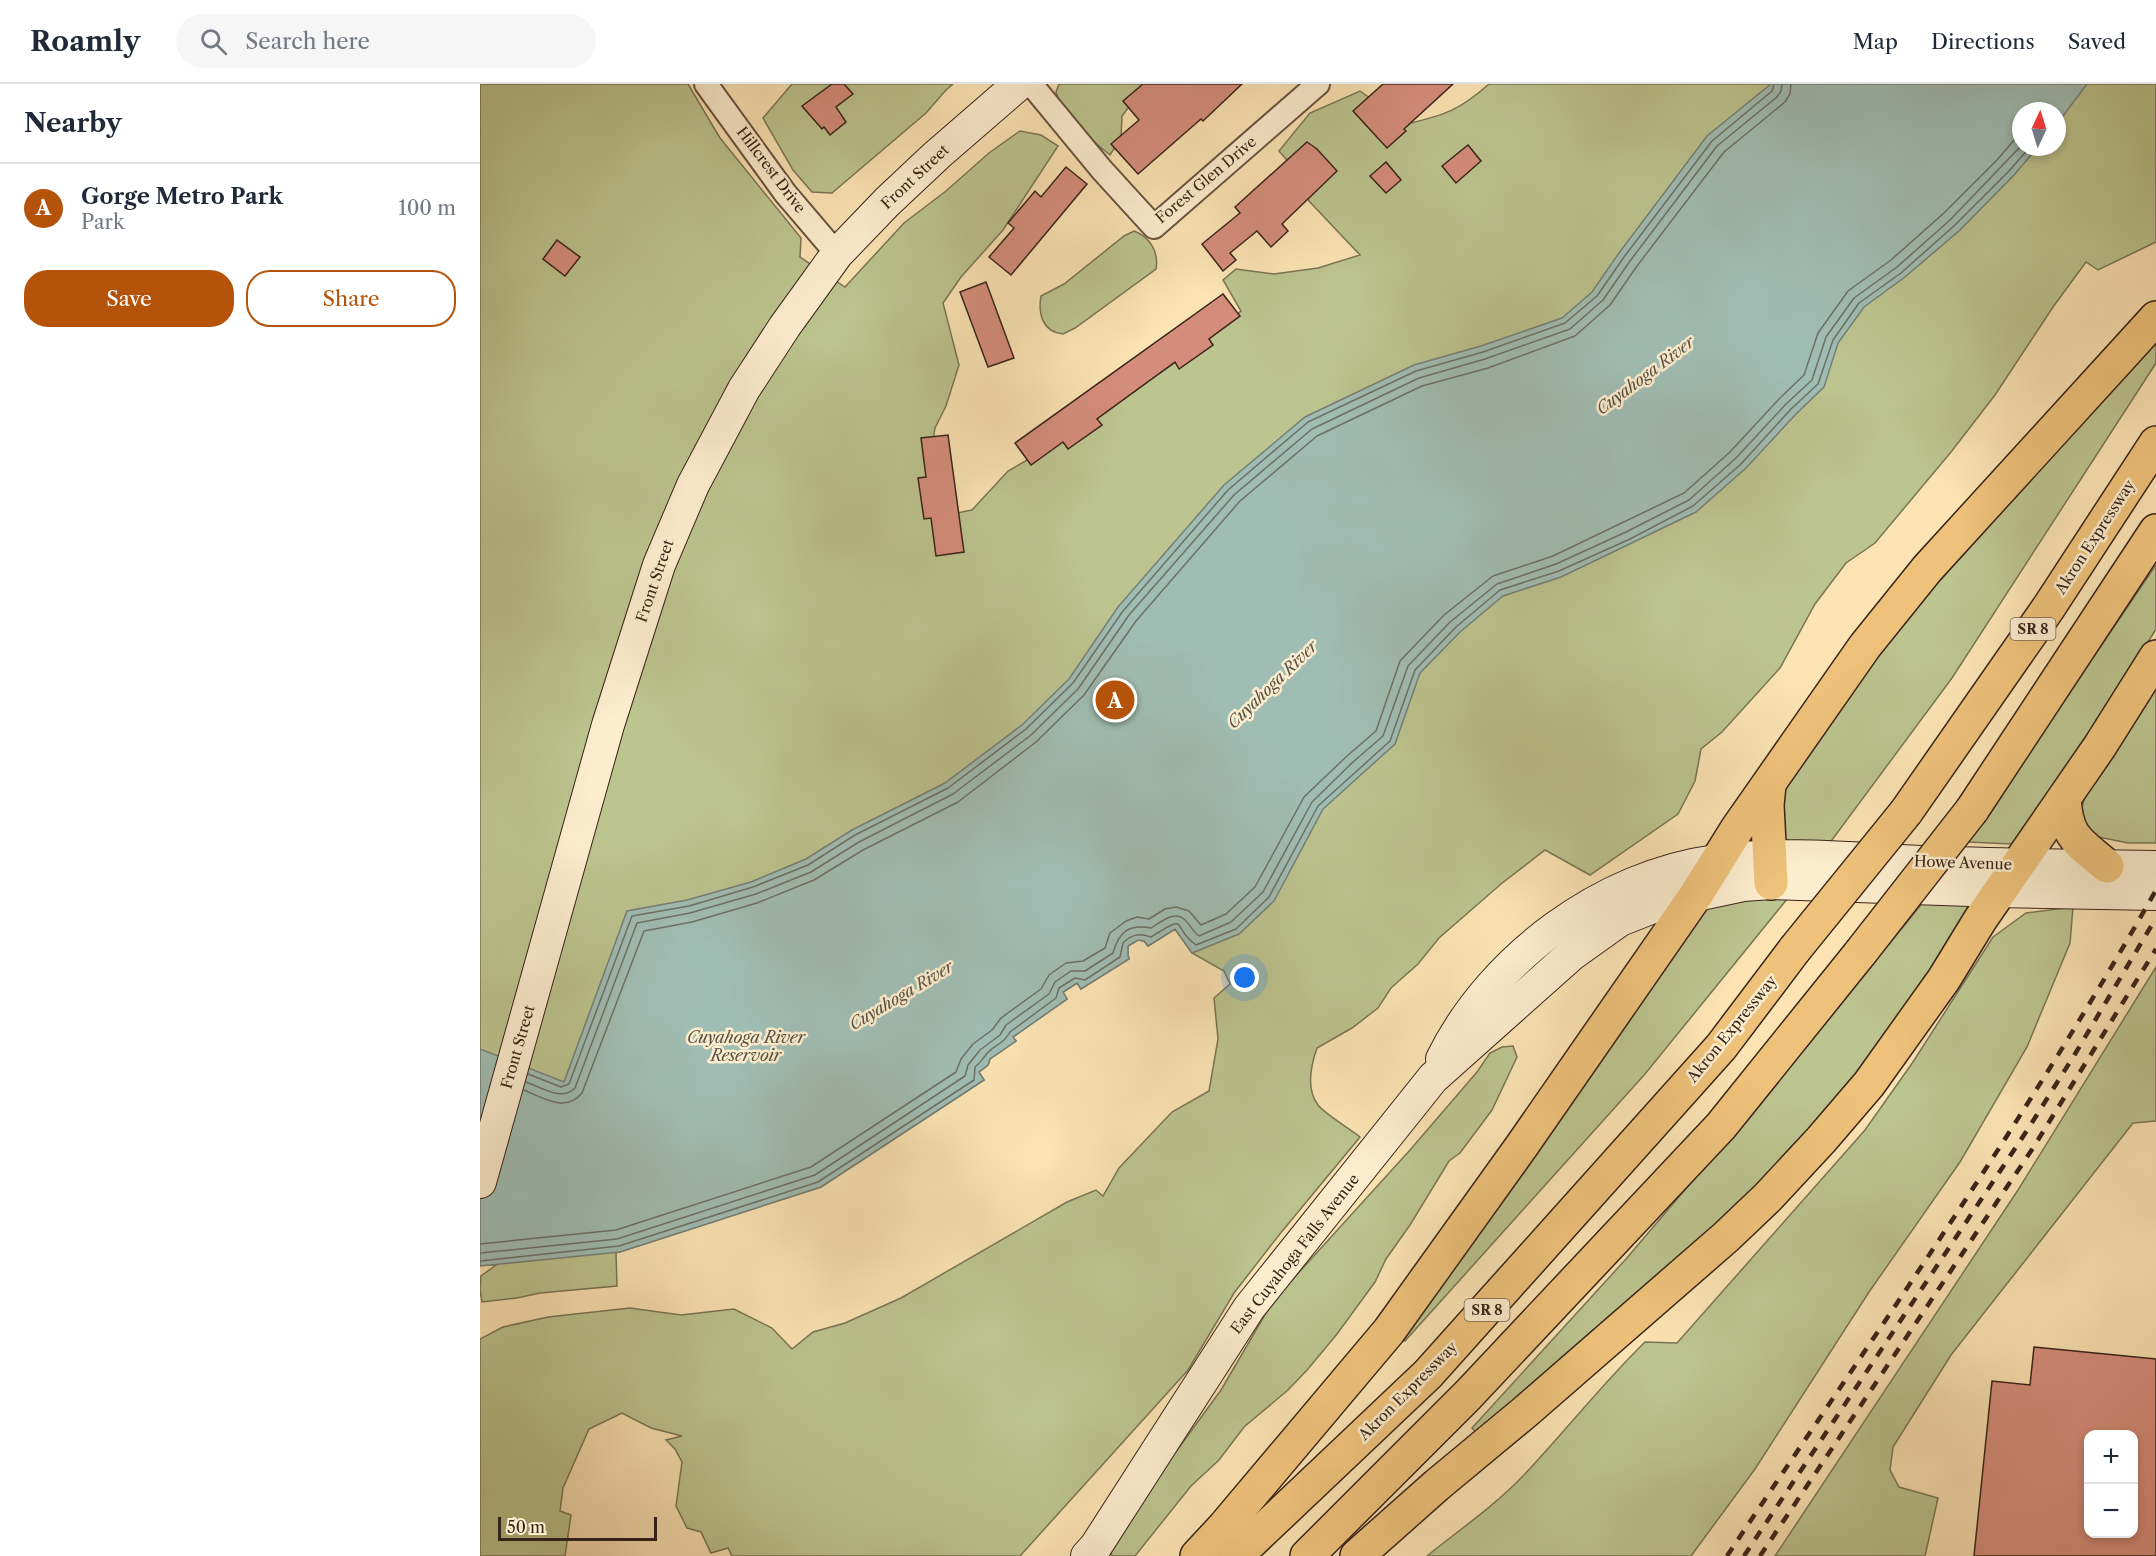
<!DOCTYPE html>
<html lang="en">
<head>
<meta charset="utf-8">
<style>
	:root { --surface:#fff; --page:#f6f6f7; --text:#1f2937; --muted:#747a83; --line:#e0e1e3; --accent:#b45309 }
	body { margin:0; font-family:"Libre Caslon Text",serif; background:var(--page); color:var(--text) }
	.controls { position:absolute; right:18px; bottom:18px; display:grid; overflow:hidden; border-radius:12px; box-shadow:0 3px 9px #0003 }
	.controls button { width:54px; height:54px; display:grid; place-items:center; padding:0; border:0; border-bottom:2px solid var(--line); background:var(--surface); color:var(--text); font:30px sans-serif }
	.compass { position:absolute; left:1532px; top:18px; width:54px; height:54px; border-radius:50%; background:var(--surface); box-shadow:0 3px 9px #0003; rotate:4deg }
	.scale { position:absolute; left:18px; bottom:15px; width:159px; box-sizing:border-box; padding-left:6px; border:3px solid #382318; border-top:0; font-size:16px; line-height:21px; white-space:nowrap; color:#382318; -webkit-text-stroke:4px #fcedce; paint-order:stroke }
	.you { position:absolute; left:765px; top:894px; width:21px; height:21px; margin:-15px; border:4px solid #fff; border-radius:50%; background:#1a73e8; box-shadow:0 0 0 9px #1a73e833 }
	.badge { display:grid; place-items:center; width:39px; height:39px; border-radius:50%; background:var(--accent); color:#fff; font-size:20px; font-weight:700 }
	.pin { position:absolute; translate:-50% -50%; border:3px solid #fff; box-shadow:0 2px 6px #0006 }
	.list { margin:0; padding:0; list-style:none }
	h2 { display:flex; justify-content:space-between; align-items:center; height:78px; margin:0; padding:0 24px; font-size:26px }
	h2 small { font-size:20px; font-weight:400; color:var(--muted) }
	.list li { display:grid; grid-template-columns:39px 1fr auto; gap:18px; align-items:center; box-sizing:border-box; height:90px; padding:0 24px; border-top:2px solid var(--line) }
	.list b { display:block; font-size:22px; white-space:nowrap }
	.list p { margin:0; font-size:20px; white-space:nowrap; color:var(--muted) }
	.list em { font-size:20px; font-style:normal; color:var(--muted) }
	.actions { display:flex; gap:12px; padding:18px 24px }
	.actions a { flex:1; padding:14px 0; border:2px solid var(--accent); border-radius:24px; text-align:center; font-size:21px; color:var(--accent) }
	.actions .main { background:var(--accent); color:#fff }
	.icon { flex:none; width:33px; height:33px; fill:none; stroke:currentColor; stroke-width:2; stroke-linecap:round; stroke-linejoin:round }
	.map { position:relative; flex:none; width:1676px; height:1472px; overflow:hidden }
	header { display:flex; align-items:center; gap:36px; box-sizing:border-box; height:84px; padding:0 30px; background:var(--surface); border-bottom:2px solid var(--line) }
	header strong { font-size:28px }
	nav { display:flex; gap:33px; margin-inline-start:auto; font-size:21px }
	.search { width:420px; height:54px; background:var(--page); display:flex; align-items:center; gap:15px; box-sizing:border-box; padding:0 21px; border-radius:33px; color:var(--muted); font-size:22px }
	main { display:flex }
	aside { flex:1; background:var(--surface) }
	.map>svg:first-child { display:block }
</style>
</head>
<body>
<header>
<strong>Roamly</strong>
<div class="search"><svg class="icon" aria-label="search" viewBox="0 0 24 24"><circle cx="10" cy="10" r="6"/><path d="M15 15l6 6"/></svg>Search here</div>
<nav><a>Map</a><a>Directions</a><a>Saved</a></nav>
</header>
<main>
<aside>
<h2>Nearby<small></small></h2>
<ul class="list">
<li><span class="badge">A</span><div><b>Gorge Metro Park</b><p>Park</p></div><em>100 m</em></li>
</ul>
<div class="actions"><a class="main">Save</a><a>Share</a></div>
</aside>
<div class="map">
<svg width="1676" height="1472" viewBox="0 0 1676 1472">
	<rect width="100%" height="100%" fill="#fbe3b4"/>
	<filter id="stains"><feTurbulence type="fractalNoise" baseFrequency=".00333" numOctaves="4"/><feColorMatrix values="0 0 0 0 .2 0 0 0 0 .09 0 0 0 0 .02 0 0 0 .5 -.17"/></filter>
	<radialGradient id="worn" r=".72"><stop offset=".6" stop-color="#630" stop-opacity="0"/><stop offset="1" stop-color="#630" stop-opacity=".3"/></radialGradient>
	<g fill="#bcc48f" stroke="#7a7454" stroke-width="1.5" fill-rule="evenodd">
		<path d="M 0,0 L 208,0 L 240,54 L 321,154 L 320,173 L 365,203 L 424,139 L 466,107 L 509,69 L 540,47 L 561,51 L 578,62 L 523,146 L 481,193 L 463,219 L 479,281 L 466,322 L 455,344 L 452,362 L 477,429 L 492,426 L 528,387 L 570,363 L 628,326 L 713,266 L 761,227 L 743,196 L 756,185 L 794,190 L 838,184 L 880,171 L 829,117 L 819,90 L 799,67 L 830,29 L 880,7 L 927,40 C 965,31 980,26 1009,0 L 1676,0 L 1676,158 L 1618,186 L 1606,178 L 1573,223 L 1515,311 L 1471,368 L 1395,459 L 1366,479 L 1335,520 L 1300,584 L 1242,648 L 1221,665 L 1215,697 L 1198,730 L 1110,791 L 1065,766 L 1021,800 L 959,854 L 938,880 L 911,904 L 898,924 L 872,944 L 837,964 C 831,981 826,1005 838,1021 C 845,1030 870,1045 880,1053 L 799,1151 L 754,1209 L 708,1286 L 540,1472 L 252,1472 L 248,1464 L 231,1469 L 221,1448 L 207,1444 L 196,1422 L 202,1378 L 195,1365 L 186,1356 L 202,1352 L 171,1344 L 142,1329 L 109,1345 L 83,1404 L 80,1427 L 91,1431 L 85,1472 L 0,1472 L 0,1255 L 23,1243 L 68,1233 L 150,1224 L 201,1231 L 254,1225 L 292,1244 L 312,1265 L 333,1248 L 365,1239 L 421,1214 L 587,1118 L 616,1106 L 623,1112 L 639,1084 L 692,1028 L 729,1007 L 738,955 L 734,914 L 750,900 L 744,887 L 712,869 L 695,845 L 668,862 L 664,857 L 658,856 L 648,862 L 648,871 L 649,875 L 601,905 L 597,899 L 583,908 L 587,915 L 533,953 L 536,957 L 510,975 L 508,981 L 499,988 L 504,996 L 341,1103 L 136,1169 L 137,1202 L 60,1209 L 37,1214 L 2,1218 L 0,1205 L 1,1192 L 16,1181 L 0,1181 ZM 1541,27 L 1577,27 L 1577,63 L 1541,63 Z"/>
		<path d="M 312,0 L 473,0 L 466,6 L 446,29 L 352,109 L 332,108 L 313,86 L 283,34 Z"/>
		<path d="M 579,0 L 678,0 L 665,1 L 642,32 L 641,54 L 630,71 L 614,58 L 581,23 L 576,8 Z"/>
		<path d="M 654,147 C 670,153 679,168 676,185 L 595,244 L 583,250 C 562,248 558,229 561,212 L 584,200 L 644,152 Z"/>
		<path d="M 1676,249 L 1676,279 L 1472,594 L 1349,760 L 1299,758 L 1302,706 L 1401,557 Z"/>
		<path d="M 1676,481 L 1676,545 L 1589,686 L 1532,760 L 1488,758 Z"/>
		<path d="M 1676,587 L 1676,759 L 1648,759 L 1609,751 L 1600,731 L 1610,694 Z"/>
		<path d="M 1312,809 L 1165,990 L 925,1257 L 918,1253 L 1223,823 Z"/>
		<path d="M 1445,816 L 1489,817 L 1486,835 L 1424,931 L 1357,1015 L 1295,1089 L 1000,1353 L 992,1344 L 1146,1175 L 1306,987 Z"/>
		<path d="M 1593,823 L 1590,859 L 1547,963 L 1480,1078 L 1389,1208 L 1275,1385 L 1211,1472 L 947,1472 C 979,1446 1013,1423 1042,1393 C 1084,1349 1121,1301 1165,1258 L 1197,1259 L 1385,1046 L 1433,978 L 1513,853 L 1546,829 Z"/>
		<path d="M 1676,883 L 1676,1037 L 1653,1039 L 1471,1271 L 1413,1363 L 1410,1386 L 1419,1403 L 1458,1414 L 1445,1472 L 1295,1472 L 1538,1106 Z"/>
		<path d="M 1033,962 L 1037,973 L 1012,1026 L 980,1069 L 969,1077 L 930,1141 L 906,1175 L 895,1198 L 857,1250 L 828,1285 L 808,1306 L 764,1343 L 739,1376 L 711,1402 L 655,1472 L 632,1472 L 631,1469 L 668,1406 L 741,1306 L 793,1217 L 930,1066 L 997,988 L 1010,969 L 1022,963 Z"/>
	</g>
	<path fill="#a0bdb4" stroke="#767f76" stroke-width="1.5" d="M 1291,0 L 1607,0 L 1577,40 L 1577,27 L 1541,27 L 1541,63 L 1558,63 L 1534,91 L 1480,146 L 1425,193 L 1384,223 L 1358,259 L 1344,303 L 1316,330 L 1266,384 L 1216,428 L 1081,493 L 1023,512 L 980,548 L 940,589 L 915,660 L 843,725 L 794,817 L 759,850 L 712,869 L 695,845 L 668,862 L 664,857 L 658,856 L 648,862 L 648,871 L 649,875 L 601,905 L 597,899 L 583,908 L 587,915 L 533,953 L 536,957 L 510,975 L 508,981 L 499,988 L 504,996 L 341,1103 L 140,1168 L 0,1182 L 0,965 L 84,998 L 147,827 L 207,816 L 271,798 L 326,775 L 372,746 L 465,699 L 542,641 L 589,595 L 638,523 L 744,401 L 825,333 L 934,281 L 1001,262 L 1082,234 L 1112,208 L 1139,169 L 1227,52 Z"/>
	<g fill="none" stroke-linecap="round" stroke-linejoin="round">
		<g stroke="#6c7066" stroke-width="1.5">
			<path d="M 48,990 L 81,1003 L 89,1000 L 152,832 L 209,822 L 273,803 L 328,781 L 375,751 L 468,704 L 546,645 L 593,599 L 643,527 L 748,406 L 828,338 L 936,287 L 1003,268 L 1085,239 L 1117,212 L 1144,173 L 1232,57 L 1292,7 L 1294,0"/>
			<path d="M 46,998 C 61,1003 82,1018 95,1004 L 157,839 L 210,829 L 276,810 L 331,788 L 379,758 L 473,710 L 551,651 L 598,605 L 649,531 L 754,411 L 832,345 L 939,294 L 1005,275 L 1090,245 L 1123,216 L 1150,177 L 1237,62 L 1297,13 L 1301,7 L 1302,0"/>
			<path d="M 44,1006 C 63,1014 86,1029 102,1009 L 164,847 L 212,838 L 277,819 L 334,796 L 383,766 L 478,718 L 556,658 L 604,611 L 656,537 L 760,417 L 837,352 L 942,302 L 1008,284 L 1095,252 L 1130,221 L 1157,182 L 1244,68 L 1305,18 L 1310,10 L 1311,0"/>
			<path d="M 0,1160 L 136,1146 L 331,1083 L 476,988 L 481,975 L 493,960 L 512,946 L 521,934 L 561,905 L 569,891 L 586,879 L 603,877 L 625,864 L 630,849 L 646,837 L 657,833 L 669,835 L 685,825 L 696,823 L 709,827 L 721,841 L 746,830 L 775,803 L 824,713 L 867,672 L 896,647 L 920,577 L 964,531 L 1013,492 L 1073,472 L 1204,409 L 1250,368 L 1300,314 L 1324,291 L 1338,249 L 1368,207 L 1411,176 L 1464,129 L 1517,76 L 1541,48"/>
			<path d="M 0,1169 L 137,1155 L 335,1091 L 485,992 L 488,981 L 500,966 L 520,951 L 526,941 L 569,910 L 575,898 L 591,887 L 605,887 L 633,869 C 639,848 648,840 671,844 C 681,838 695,825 706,837 C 711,842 713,848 719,852 L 751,838 L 783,808 L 832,718 L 873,678 L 903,652 L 928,582 L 970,538 L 1017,500 L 1076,480 L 1146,448 L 1209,416 L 1256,374 L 1306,320 L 1332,296 L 1346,253 L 1374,214 L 1417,183 L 1470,136 L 1541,62"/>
			<path d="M 0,1177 L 139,1162 L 338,1098 L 494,996 L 495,983 C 500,979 501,977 505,972 C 512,961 523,962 530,948 L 576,914 L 579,904 L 595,894 L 605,896 L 640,873 L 643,859 C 652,850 659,849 671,853 C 711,828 690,843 716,861 L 756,845 L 789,813 L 838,722 L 910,657 L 935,586 L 976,543 L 1020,506 L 1079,487 L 1150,455 L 1213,422 L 1261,380 L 1311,325 L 1338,300 L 1353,256 L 1379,219 L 1421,189 L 1475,141 L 1529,87 L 1550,63"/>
		</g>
	</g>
	<g fill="#d58d7b" stroke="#382318" stroke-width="1.5" fill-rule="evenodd">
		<path d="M 352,0 L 364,0 L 373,10 L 356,23 L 366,38 L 350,51 L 344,43 L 342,45 L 322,22 Z"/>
		<path d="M 663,0 L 762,0 L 723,37 L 721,35 L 658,90 L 631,60 L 659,36 L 643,17 Z"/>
		<path d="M 903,0 L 973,0 L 924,45 L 926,47 L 907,64 L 873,27 Z"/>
		<path d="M 827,58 L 837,65 L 857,87 L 802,140 L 808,147 L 791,163 L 777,147 L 750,169 L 756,176 L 743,187 L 722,160 L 760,129 L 755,123 Z"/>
		<path d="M 988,61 L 1001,77 L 976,99 L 962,82 Z"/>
		<path d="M 906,78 L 921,96 L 906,109 L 890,92 Z"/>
		<path d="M 586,83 L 607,100 L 531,191 L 509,173 L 534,144 L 528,139 L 555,107 L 561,113 Z"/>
		<path d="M 77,156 L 100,173 L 85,192 L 63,175 Z"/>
		<path d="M 506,198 L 534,274 L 508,283 L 480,208 Z"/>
		<path d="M 743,210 L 760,232 L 729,255 L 733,261 L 699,285 L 695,278 L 617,335 L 622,341 L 588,365 L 583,358 L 551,381 L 535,359 Z"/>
		<path d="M 468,351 L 484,468 L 456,472 L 451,434 L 444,435 L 438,394 L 446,393 L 441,354 Z"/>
		<path d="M 1554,1263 L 1676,1275 L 1676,1472 L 1494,1472 L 1512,1297 L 1550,1301 ZM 1608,1350 L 1653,1350 L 1653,1449 L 1608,1449 Z"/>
	</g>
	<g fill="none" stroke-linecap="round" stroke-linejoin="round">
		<defs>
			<g id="street">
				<path d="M 226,0 L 305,109 L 357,170"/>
				<path d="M 551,0 L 622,86 L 674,143 L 838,0"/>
			</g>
			<g id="secondary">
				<path d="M 962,975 C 1012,874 1123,792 1235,777 C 1304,767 1375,775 1444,778 C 1522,781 1599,782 1676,783"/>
				<path d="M 0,1098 L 128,641 L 179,481 L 213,401 L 264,305 L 305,242 L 357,170 L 407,118 L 457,71 L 539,0"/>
				<path d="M 607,1472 L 616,1462 L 769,1224 L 953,994 L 1091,871 L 1140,836 L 1183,819 L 1216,811 L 1263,801 L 1291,799 L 1519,807 L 1676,810"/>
			</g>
			<g id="highway">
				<path d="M 1289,701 L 1287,721 L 1291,799"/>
				<path d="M 1584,715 C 1587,755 1598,757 1627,782"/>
				<path d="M 1492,726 L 1676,447"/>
				<path d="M 1426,728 L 1569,523 L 1676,359"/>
				<path d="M 717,1472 L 744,1443 L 909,1247 L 1041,1063 L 1216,811 L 1257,745 L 1385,562 L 1447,485 L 1676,234"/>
				<path d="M 756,1472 L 948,1290 L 1241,963 L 1315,865"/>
				<path d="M 827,1472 L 988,1311 L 1241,1042 L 1381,868"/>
				<path d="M 877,1472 L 957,1401 L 1045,1328 L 1246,1153 L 1288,1113 L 1341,1056 L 1389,1000 L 1464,895 L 1500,836 L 1620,662 L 1676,573"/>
			</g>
		</defs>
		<use href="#street" stroke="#69533f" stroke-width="26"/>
		<use href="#secondary" stroke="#382318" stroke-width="34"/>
		<use href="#highway" stroke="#382318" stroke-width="36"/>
		<use href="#street" stroke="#fcedce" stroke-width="22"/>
		<use href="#secondary" stroke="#fcedce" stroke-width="32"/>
		<use href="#highway" stroke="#eec27a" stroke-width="33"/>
		<g stroke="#382318" stroke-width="4.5" stroke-dasharray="10 10" stroke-linecap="butt">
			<path d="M 1247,1472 C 1393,1253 1546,1036 1676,806"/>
			<path d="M 1264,1472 L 1548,1045 L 1595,970 L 1676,834"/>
			<path d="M 1280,1472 L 1553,1064 L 1676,865"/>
		</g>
		<defs>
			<g id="highway-bridge">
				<path d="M 1315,865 L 1426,728"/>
				<path d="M 1381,868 L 1492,726"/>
			</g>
		</defs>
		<use href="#highway-bridge" stroke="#382318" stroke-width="36" stroke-linecap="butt"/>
		<use href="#highway-bridge" stroke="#eec27a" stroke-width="33"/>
	</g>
	<g text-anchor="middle" stroke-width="5" stroke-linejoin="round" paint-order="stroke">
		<g fill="#fcedce" stroke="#73604f" stroke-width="1.5">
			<rect x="1530.5" y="534" width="45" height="22" rx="4.5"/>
			<rect x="984.5" y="1215" width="45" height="22" rx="4.5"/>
		</g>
		<g font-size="14" font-weight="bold" fill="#382318">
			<text x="1553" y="550">SR 8</text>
			<text x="1007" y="1231">SR 8</text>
		</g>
		<g font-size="15" fill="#382318" stroke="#fcedce">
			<text transform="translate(291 86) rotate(53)" y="5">Hillcrest Drive</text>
			<text transform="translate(435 93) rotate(-43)" y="5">Front Street</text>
			<text transform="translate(726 96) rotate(-40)" y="5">Forest Glen Drive</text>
			<text transform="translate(1615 453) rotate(-57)" y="5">Akron Expressway</text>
			<text transform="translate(175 497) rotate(-71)" y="5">Front Street</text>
			<text transform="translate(1483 779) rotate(2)" y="5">Howe Avenue</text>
			<text transform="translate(1252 945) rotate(-51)" y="5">Akron Expressway</text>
			<text transform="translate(38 963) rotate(-74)" y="5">Front Street</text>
			<text transform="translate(815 1170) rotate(-52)" y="5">East Cuyahoga Falls Avenue</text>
			<text transform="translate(928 1307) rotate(-45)" y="5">Akron Expressway</text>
		</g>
		<g font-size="16" font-style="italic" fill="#575147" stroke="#fcedce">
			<text transform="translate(1165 291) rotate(-37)" y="6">Cuyahoga River</text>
			<text transform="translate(792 600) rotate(-44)" y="6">Cuyahoga River</text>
			<text transform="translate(421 911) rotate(-31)" y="6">Cuyahoga River</text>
			<text x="266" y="959">Cuyahoga River<tspan x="266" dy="18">Reservoir</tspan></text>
		</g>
	</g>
	<rect width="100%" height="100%" filter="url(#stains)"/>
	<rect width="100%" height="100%" fill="url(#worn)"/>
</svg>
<div class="controls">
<button>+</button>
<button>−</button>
</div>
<svg class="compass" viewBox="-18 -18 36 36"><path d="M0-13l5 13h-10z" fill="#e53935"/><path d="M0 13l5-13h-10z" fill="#747a83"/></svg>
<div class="scale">50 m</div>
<div class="you"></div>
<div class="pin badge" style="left:635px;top:616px">A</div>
</div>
</main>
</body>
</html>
